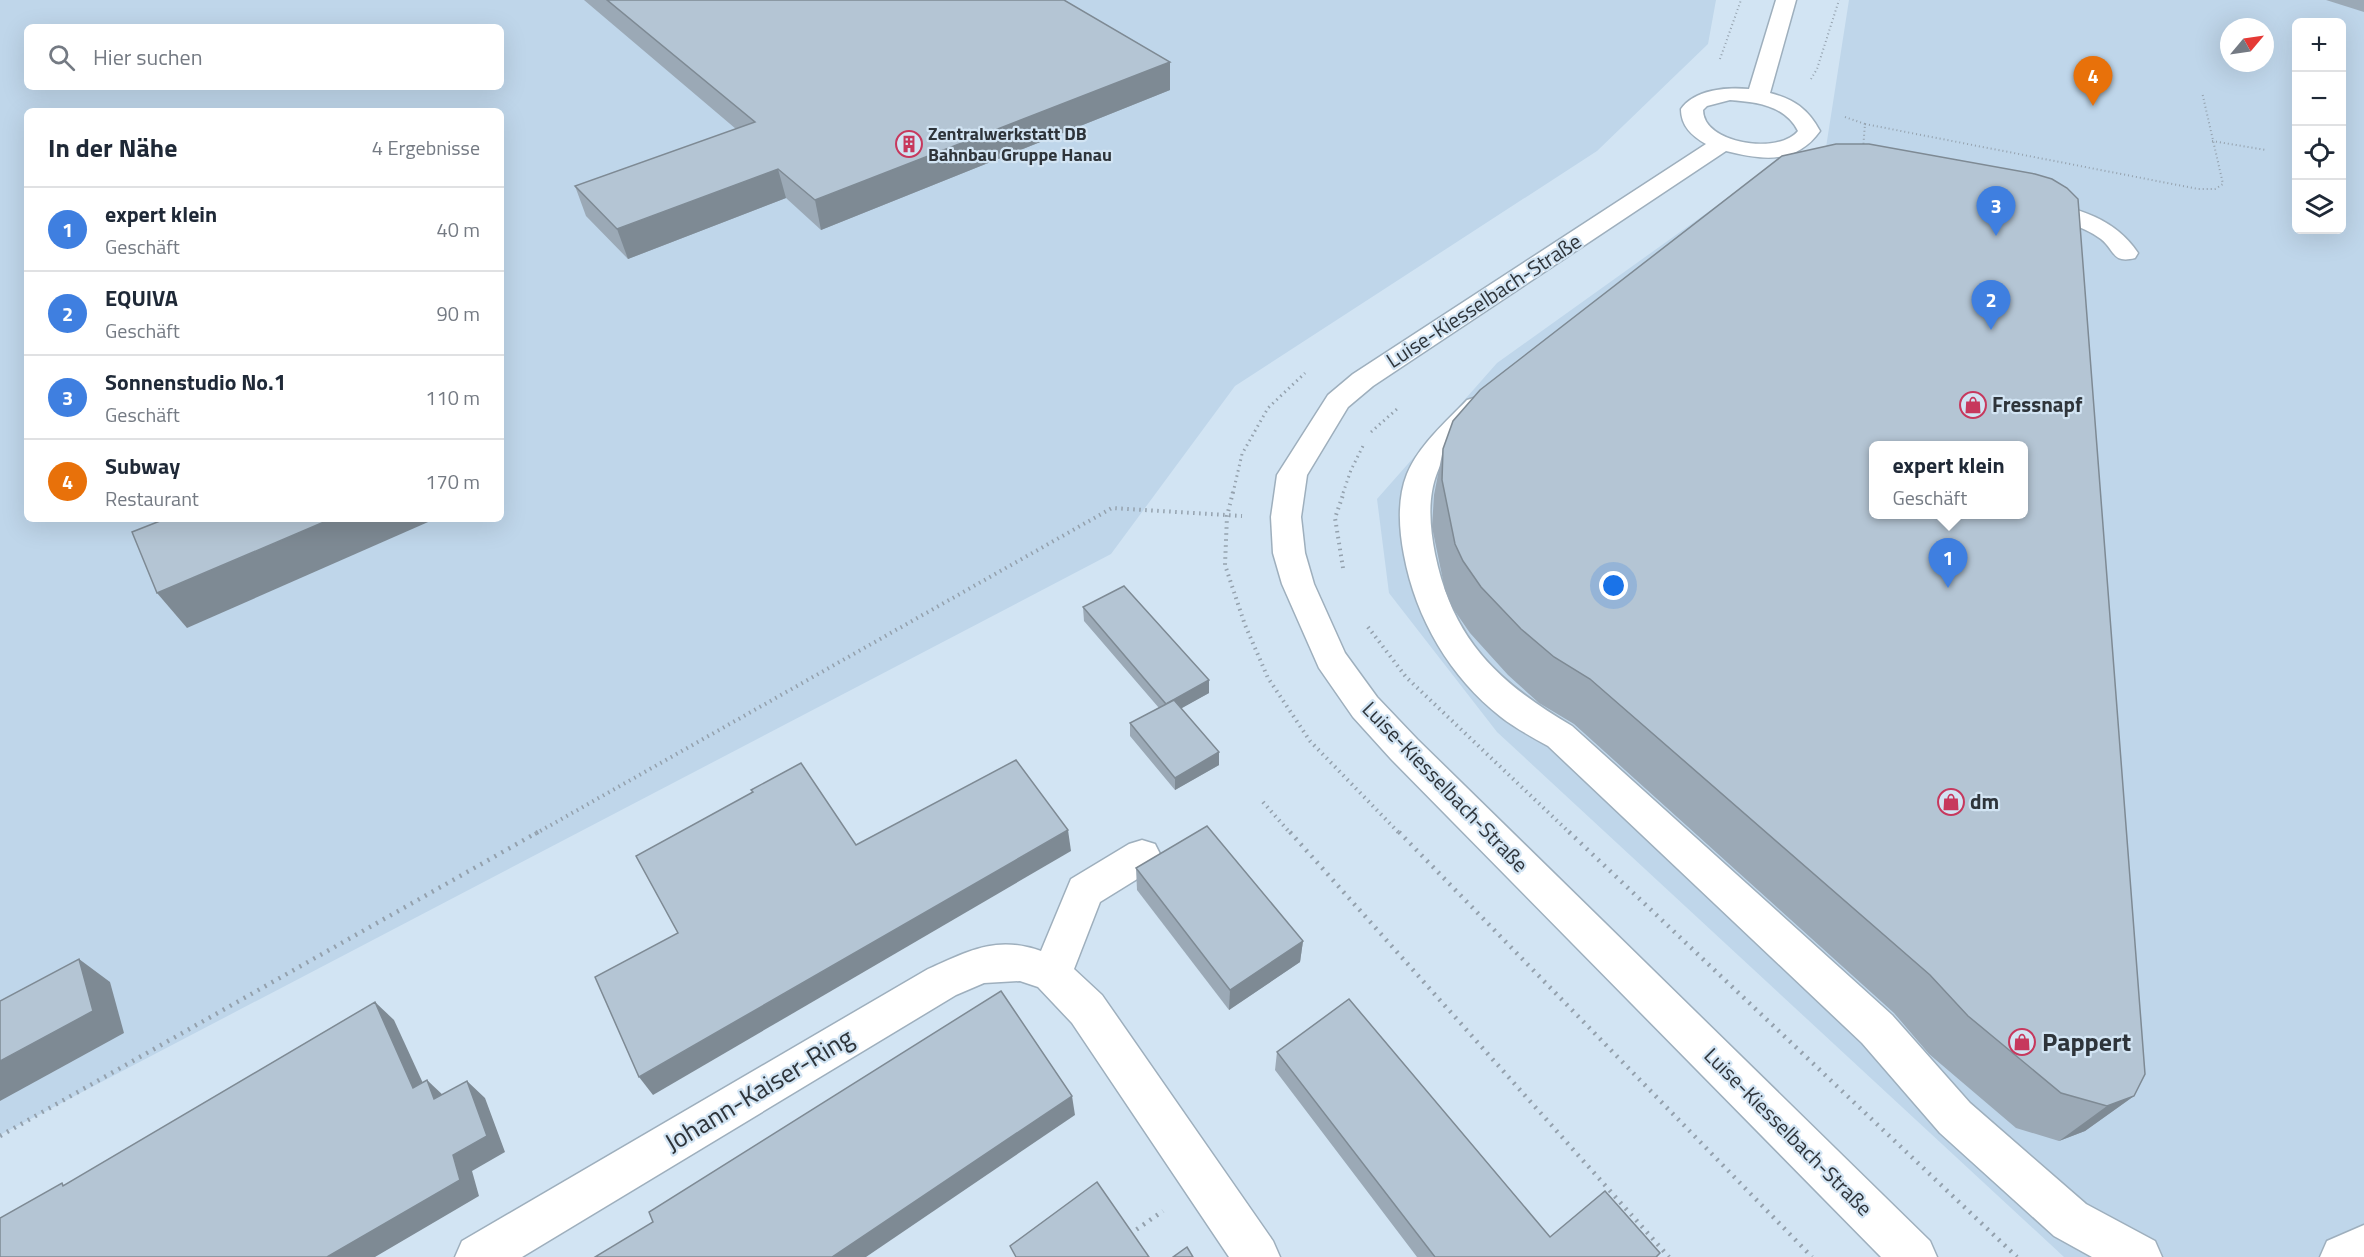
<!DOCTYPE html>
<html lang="de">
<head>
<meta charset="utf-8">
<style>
	:root { --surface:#fff; --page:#f2f2f3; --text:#1f2937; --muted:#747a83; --line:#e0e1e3; --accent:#ea580c }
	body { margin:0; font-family:"Titillium Web",sans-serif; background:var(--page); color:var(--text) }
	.controls { position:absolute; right:18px; top:18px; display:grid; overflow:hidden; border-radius:9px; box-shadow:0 6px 24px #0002 }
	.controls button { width:54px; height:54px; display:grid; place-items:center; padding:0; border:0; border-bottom:2px solid var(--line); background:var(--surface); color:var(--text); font:30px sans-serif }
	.compass { position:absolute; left:2220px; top:18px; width:54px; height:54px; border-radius:50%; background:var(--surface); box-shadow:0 6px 24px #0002; rotate:61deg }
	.you { position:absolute; left:1614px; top:586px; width:21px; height:21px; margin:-15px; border:4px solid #fff; border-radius:50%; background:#1a73e8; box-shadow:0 0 0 9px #1a73e833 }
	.badge { display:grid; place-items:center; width:39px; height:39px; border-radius:50%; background:var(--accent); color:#fff; font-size:20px; font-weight:700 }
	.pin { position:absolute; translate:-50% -50px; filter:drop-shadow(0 2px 3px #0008) }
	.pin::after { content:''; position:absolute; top:32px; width:21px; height:18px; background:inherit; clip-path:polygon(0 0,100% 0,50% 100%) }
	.popup { position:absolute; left:1869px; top:441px; width:159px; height:78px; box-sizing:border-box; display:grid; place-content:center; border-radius:9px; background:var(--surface); filter:drop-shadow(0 2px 4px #0005); font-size:20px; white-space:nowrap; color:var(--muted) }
	.popup b { font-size:22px; color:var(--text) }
	.popup::after { content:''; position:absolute; left:50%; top:100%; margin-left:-12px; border:12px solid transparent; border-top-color:var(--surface) }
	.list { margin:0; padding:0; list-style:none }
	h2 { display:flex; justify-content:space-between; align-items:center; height:78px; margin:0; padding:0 24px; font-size:26px }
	h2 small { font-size:20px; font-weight:400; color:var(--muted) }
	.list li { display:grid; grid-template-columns:39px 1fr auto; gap:18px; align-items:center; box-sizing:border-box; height:84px; padding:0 24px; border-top:2px solid var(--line) }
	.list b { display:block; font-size:22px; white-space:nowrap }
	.list p { margin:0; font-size:20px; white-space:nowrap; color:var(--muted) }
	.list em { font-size:20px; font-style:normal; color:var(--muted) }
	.icon { flex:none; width:33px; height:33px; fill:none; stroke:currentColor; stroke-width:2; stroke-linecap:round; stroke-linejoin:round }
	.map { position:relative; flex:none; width:2364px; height:1257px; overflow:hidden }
	.search { position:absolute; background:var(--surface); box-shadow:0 6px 24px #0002; left:24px; top:24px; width:480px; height:66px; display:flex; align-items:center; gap:15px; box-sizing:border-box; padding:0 21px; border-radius:9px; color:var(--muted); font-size:22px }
	.panel { position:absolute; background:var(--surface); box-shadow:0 6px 24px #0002; left:24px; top:108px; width:480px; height:414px; border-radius:9px }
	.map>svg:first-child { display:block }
</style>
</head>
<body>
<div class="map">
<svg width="2364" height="1257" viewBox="0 0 2364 1257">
	<rect width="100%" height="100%" fill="#d2e4f3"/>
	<g fill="#bfd6ea" fill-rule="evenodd">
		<path d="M 0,0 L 1716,0 L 1708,44 L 1597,151 L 1235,386 L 1111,554 L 0,1135 ZM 27,27 L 501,27 L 501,87 L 27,87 ZM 27,111 L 501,111 L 501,519 L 27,519 Z"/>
		<path d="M 1849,0 L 2364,0 L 2364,1257 L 2064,1257 L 1497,732 L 1389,593 L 1377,499 L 1497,363 L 1750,182 L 1822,173 ZM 2296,22 L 2342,22 L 2342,230 L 2296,230 ZM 2229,27 L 2265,27 L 2265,63 L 2229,63 ZM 1873,446 L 2023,446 L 2023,514 L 1873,514 Z"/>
	</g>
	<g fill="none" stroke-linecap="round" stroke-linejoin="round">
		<defs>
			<g id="minor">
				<path d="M 1776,0 L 1796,0 L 1770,93 C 1794,99 1808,109 1820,131 C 1796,165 1762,160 1726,151 L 1373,386 L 1348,407 L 1307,475 L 1301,517 L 1305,553 L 1314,584 L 1345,653 L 1377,697 L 1417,739 L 1930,1241 L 1937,1257 L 1881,1257 L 1391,759 L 1353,717 L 1319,668 L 1282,584 L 1273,553 L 1271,517 L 1277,475 L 1328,395 L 1353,374 L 1706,144 C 1692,136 1681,126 1681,109 C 1695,89 1727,87 1749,89 ZM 1730,100 C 1756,102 1785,105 1798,131 C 1779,155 1703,144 1703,110 L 1707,106 Z"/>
				<path d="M 2037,199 C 2077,209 2114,217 2138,253 L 2135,258 C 2112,264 2115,250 2101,239 C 2081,224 2052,218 2029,211 L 2025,206 L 2029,201 Z"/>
				<path d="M 1477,397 L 1487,400 L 1491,406 C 1476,430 1447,446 1437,473 C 1427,499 1430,528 1435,554 C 1453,641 1499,683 1572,726 L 1892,1015 L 1970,1103 L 2086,1204 L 2155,1241 L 2162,1257 L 2092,1257 L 2054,1236 L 1940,1133 L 1862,1043 L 1548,746 C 1532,737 1515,728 1501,717 C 1450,677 1416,619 1404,555 C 1399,529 1397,499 1407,474 C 1419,445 1446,422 1467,400 Z"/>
				<path d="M 1142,840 L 1155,844 L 1161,856 L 1155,868 L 1100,902 L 1074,969 L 1102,995 L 1273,1241 L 1280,1257 L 1229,1257 L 1072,1023 L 1038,987 L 1020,981 L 984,983 L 956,995 L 522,1257 L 455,1257 L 462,1241 L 928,969 C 969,951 996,935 1041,951 L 1071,879 L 1129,844 Z"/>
				<path d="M 2364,1225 L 2364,1257 L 2320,1257 L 2327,1241 Z"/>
			</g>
		</defs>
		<use href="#minor" stroke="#9eafbd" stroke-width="3"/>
		<g stroke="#94a1ad" stroke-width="2" stroke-dasharray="1 3" stroke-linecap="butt">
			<path d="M 1720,59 L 1741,0"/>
			<path d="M 1811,79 L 1817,69 L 1839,0"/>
			<path d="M 1845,117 L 1865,124 L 1863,149"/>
			<path d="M 1865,124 L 2198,189 L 2215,189 L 2223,184 L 2202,92"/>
			<path d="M 2212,141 L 2266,150"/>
		</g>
		<g stroke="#94a1ad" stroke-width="3" stroke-dasharray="1.5 4" stroke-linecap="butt">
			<path d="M 1371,432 L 1397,409"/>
			<path d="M 1233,493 L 1242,454 L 1268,408 L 1305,373"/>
			<path d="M 1343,493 L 1351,470 L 1364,444"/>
		</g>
		<g stroke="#94a1ad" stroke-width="4" stroke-dasharray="1.5 4.5" stroke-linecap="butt">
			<path d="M 1233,492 L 1227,516 L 1225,565 L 1245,625 L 1268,678 L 1310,741 L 1400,834"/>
			<path d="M 1343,568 L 1335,518 L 1344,492"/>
			<path d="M 1368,627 L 1406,677 L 1571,834"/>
			<path d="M 1263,802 L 1291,834"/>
			<path d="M 535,834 L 1112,508 L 1242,516"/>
		</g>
		<g stroke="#94a1ad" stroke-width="4.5" stroke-dasharray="2 6" stroke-linecap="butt">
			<path d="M 1290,832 L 1669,1257"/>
			<path d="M 1399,832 L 1812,1257"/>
			<path d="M 1569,832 L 2017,1257"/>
			<path d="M 0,1136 L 538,832"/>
			<path d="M 1130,1234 L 1163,1211"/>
		</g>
		<use href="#minor" fill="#fff" fill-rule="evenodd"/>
	</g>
	<g fill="#9ba9b6">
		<path d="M 584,0 L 1064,0 L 1170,90 L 821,230 L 786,198 L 628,259 L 586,216 L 575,186 L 736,129 Z"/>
		<path d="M 2326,0 L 2364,0 L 2364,12 Z"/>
		<path d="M 1443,449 L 2134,1096 L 2085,1131 L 2059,1141 L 2016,1128 L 1929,1054 L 1894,1013 L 1574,724 L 1539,703 L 1508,675 L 1470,633 L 1452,607 L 1445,590 L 1432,527 L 1434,495 Z"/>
		<path d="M 1083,607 L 1209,680 L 1209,693 L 1181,708 L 1219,765 L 1175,790 L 1130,736 L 1130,723 L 1159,708 L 1084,621 Z"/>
		<path d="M 1136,868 L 1303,941 L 1300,962 L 1229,1010 L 1137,890 Z"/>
		<path d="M 1277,1052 L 1550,1237 L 1660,1253 L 1657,1257 L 1417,1257 L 1275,1070 Z"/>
	</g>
	<g fill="#7e8a94">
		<path d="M 1170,62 L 1170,90 L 821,230 L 815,200 Z"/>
		<path d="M 778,169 L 786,198 L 628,259 L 617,229 Z"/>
		<path d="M 331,519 L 435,519 L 187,628 L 157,593 Z"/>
		<path d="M 1209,680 L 1209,693 L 1166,717 L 1166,704 Z"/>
		<path d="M 1219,752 L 1219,765 L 1175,790 L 1175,778 Z"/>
		<path d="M 1068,830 L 1071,851 L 653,1095 L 639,1077 Z"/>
		<path d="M 1303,941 L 1300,962 L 1229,1010 L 1230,990 Z"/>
		<path d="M 79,959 L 110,982 L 124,1033 L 0,1101 L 0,1061 Z"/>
		<path d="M 375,1002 L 394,1020 L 433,1105 L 413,1088 Z"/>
		<path d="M 427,1080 L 446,1098 L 434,1099 Z"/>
		<path d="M 467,1081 L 485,1098 L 505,1152 L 472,1171 L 479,1196 L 375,1257 L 327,1257 L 453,1155 Z"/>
		<path d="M 1072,1096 L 1075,1115 L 866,1257 L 832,1257 Z"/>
		<path d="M 2134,1096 L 2085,1131 L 2059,1141 L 2107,1106 Z"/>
	</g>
	<g fill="#b4c5d4" stroke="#7e8a94" stroke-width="1.5" fill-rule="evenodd">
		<path d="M 607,0 L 1064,0 L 1170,62 L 815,200 L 778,169 L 617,229 L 575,186 L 755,122 Z"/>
		<path d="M 1836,144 L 1869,144 L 2035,174 L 2052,179 L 2067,188 L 2078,199 L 2145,1074 L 2134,1096 L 2107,1106 L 2061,1093 L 1968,1016 L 1930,975 L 1590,679 L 1554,657 L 1521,629 L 1481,587 L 1463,561 L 1455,544 L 1442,480 L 1443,449 L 1453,421 L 1480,390 L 1782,156 ZM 1873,446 L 2023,446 L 2023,514 L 1873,514 Z"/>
		<path d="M 165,519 L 331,519 L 157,593 L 132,532 Z"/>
		<path d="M 1124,586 L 1209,680 L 1166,704 L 1083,607 Z"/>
		<path d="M 1174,700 L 1219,752 L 1175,778 L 1130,723 Z"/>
		<path d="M 1016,760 L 1068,830 L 639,1077 L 595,977 L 678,933 L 636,856 L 753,792 L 751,790 L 801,763 L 856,845 Z"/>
		<path d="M 1207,826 L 1303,941 L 1230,990 L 1136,868 Z"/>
		<path d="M 79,959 L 93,1011 L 0,1061 L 0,1001 Z"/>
		<path d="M 1001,991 L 1072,1096 L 832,1257 L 595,1257 L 653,1222 L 649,1212 Z"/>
		<path d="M 1349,999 L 1550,1237 L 1605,1191 L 1660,1253 L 1656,1257 L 1435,1257 L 1277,1052 Z"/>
		<path d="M 375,1002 L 413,1088 L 427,1080 L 434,1099 L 467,1081 L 487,1136 L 453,1155 L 460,1180 L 327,1257 L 0,1257 L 0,1218 L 62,1183 L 63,1186 Z"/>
		<path d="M 1097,1182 L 1149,1257 L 1016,1257 L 1010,1246 Z"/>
		<path d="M 1187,1247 L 1193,1257 L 1173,1257 Z"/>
	</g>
	<defs>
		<symbol id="building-ring" viewBox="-11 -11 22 22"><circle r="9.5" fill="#d2e4f3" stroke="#c7385d" stroke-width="1.5"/><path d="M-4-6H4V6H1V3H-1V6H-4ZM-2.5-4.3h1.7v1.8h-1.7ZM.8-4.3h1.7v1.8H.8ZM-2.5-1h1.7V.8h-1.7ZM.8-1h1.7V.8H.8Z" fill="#c7385d"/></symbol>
		<symbol id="shop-ring" viewBox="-11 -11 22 22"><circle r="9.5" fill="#d2e4f3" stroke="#c7385d" stroke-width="1.5"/><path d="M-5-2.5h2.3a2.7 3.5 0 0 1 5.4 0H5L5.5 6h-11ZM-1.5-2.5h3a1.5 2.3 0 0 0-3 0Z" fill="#c7385d"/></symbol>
	</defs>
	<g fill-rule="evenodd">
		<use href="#building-ring" x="894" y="129" width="30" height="30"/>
		<use href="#shop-ring" x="1958" y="390" width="30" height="30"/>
		<use href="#shop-ring" x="1936" y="787" width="30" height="30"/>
		<use href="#shop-ring" x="2007" y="1027" width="30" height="30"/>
	</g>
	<g text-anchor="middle" stroke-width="4.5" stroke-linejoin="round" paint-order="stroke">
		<g font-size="18" font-weight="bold" fill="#2e343a" stroke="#d2e4f3" text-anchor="start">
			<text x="928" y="140">Zentralwerkstatt DB<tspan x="928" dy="21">Bahnbau Gruppe Hanau</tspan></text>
		</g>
		<g font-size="21" fill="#2e343a" stroke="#d2e4f3">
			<text transform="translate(1484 301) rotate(-33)" y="7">Luise-Kiesselbach-Straße</text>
			<text transform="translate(1445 787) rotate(46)" y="7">Luise-Kiesselbach-Straße</text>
			<text transform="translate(1788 1132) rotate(45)" y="7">Luise-Kiesselbach-Straße</text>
		</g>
		<g font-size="21" font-weight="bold" fill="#2e343a" stroke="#d2e4f3" text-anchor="start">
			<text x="1992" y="412">Fressnapf</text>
			<text x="1970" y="809">dm</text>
		</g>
		<g font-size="26" font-weight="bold" fill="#2e343a" stroke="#d2e4f3" text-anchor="start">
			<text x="2042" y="1051">Pappert</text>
		</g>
		<g font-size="26" fill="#2e343a" stroke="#d2e4f3">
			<text transform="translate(759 1090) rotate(-31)" y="9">Johann-Kaiser-Ring</text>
		</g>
	</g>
</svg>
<div class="controls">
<button>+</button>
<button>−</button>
<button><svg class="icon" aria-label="locate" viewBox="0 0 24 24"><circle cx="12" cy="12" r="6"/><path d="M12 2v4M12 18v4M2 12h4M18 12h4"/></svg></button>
<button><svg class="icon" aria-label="layers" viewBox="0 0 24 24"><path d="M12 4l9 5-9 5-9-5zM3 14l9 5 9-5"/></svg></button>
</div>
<svg class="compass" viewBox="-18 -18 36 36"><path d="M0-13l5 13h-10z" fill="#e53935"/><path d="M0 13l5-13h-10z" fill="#747a83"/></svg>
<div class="you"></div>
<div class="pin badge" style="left:1948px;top:588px;background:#3f7fe0">1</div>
<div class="popup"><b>expert klein</b>Geschäft</div>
<div class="pin badge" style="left:1991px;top:330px;background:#3f7fe0">2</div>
<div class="pin badge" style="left:1996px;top:236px;background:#3f7fe0">3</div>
<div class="pin badge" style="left:2093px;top:106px;background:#e8710a">4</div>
<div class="search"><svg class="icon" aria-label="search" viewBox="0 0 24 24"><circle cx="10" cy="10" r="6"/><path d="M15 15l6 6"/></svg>Hier suchen</div>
<section class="panel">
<h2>In der Nähe<small>4 Ergebnisse</small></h2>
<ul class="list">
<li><span class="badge" style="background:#3f7fe0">1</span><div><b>expert klein</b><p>Geschäft</p></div><em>40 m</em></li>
<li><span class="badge" style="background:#3f7fe0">2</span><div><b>EQUIVA</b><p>Geschäft</p></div><em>90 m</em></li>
<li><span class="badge" style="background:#3f7fe0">3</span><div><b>Sonnenstudio No.1</b><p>Geschäft</p></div><em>110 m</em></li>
<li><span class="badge" style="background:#e8710a">4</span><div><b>Subway</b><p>Restaurant</p></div><em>170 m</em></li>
</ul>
</section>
</div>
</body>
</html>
